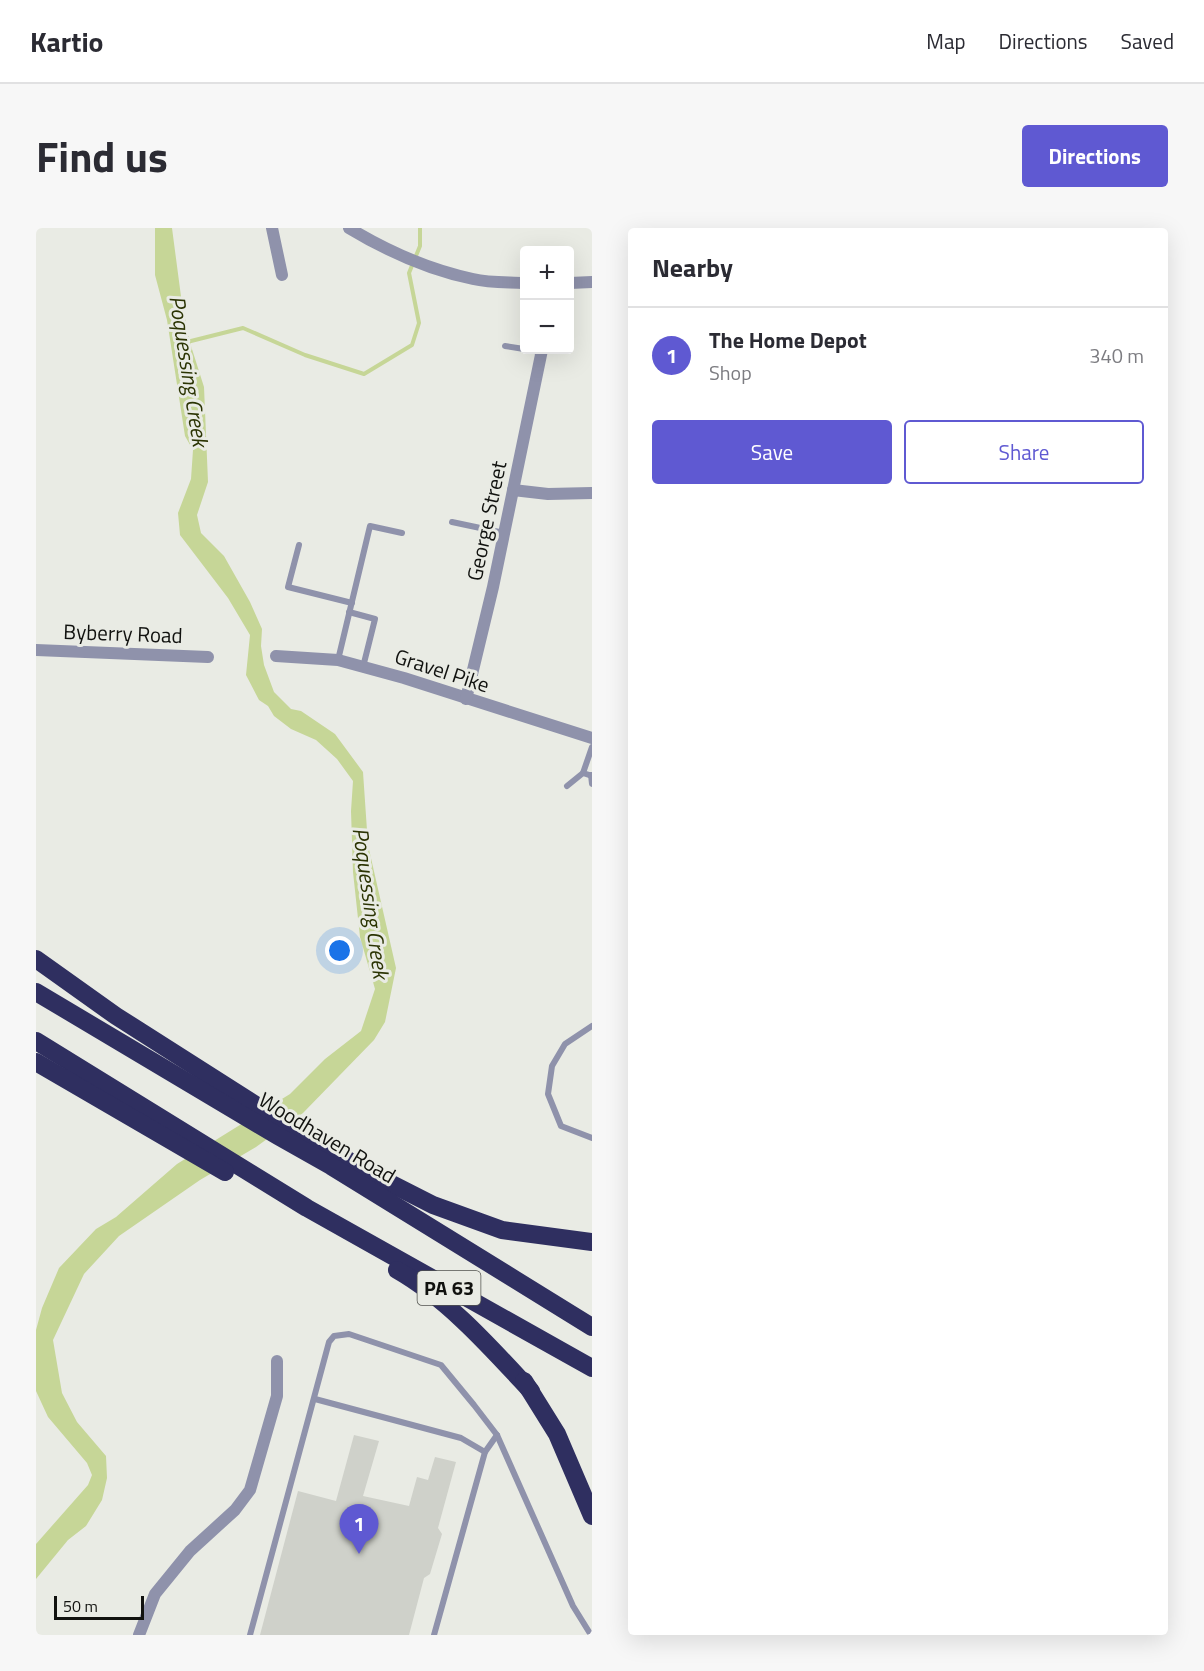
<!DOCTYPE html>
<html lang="en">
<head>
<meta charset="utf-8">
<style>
	:root { --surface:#fff; --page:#f7f7f7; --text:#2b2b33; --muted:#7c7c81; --line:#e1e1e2; --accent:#5f59d2 }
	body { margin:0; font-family:"Titillium Web",sans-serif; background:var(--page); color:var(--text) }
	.controls { position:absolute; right:18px; top:18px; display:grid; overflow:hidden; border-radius:6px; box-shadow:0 6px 24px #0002 }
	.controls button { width:54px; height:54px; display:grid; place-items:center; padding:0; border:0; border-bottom:2px solid var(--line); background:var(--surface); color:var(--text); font:30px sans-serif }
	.scale { position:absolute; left:18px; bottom:15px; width:90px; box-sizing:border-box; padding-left:6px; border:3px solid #11120f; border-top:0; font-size:16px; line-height:21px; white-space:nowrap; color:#11120f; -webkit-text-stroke:4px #e9ebe4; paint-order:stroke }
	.you { position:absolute; left:304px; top:723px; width:21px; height:21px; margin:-15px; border:4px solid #fff; border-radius:50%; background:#1a73e8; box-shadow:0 0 0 9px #1a73e833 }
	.badge { display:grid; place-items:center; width:39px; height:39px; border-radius:50%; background:var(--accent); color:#fff; font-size:20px; font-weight:700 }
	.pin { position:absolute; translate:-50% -50px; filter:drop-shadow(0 2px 3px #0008) }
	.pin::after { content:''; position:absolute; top:32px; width:21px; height:18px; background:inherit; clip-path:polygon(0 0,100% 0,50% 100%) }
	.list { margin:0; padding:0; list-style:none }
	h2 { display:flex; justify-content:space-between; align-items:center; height:78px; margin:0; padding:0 24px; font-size:26px }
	h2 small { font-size:20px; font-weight:400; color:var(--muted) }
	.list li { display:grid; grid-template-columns:39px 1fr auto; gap:18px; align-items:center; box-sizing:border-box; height:96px; padding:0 24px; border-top:2px solid var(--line) }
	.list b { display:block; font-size:22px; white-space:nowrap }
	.list p { margin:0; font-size:20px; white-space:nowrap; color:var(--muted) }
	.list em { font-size:20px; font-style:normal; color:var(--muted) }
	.actions { display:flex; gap:12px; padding:18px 24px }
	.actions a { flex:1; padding:14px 0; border:2px solid var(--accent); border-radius:6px; text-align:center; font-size:21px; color:var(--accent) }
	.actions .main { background:var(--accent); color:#fff }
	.map { position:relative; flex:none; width:556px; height:1407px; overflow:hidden; border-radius:6px }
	header { display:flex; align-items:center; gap:36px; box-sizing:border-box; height:84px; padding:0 30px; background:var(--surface); border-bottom:2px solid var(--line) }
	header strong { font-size:28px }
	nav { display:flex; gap:33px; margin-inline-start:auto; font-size:21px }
	.intro { display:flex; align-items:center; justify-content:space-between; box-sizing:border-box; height:144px; padding:0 36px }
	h1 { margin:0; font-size:42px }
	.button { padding:15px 27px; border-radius:6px; background:var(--accent); color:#fff; font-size:21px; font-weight:700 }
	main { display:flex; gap:36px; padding:0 36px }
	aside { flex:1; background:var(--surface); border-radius:6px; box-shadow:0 6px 24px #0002 }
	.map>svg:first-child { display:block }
</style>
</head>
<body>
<header>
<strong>Kartio</strong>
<nav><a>Map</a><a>Directions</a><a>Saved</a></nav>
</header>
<div class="intro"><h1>Find us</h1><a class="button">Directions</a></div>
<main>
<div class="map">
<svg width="556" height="1407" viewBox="0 0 556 1407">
	<rect width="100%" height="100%" fill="#e9ebe4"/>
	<path fill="#c6d697" d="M 119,0 L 136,0 L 146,76 L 155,118 L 168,159 L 172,254 L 161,287 L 165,305 L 188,328 L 214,374 L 226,401 L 225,418 L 228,437 L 238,464 L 255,481 L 265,483 L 299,506 L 327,544 L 332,617 L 360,740 L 349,794 L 338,812 L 267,885 L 220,919 L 164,952 L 83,1008 L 48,1046 L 17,1112 L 26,1165 L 41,1194 L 70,1228 L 71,1250 L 66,1272 L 50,1298 L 32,1312 L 0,1351 L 0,1316 L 52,1257 L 56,1247 L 51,1235 L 12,1189 L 0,1163 L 0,1102 L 6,1080 L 23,1040 L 60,1001 L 80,989 L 141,936 L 254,866 L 289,831 L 325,803 L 339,761 L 324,709 L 317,644 L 315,583 L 317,553 L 301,531 L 280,512 L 255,501 L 238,488 L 232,478 L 223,472 L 210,447 L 214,407 L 192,370 L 144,307 L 142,285 L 155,251 L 157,222 L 149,208 L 131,92 L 119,47 Z"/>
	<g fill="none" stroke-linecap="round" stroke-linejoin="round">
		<path stroke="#c6d697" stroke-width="4" d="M 151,114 L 207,100 L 269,127 L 328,146 L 376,117 L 383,95 L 373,45 L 384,18 L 384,0"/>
	</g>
	<path fill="#cfd1ca" d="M 318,1207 L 343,1213 L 327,1268 L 373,1278 L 381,1249 L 392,1252 L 399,1229 L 420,1234 L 402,1300 L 406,1306 L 394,1346 L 388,1350 L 373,1407 L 224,1407 L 262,1263 L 300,1273 Z"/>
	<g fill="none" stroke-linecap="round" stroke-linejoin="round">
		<g stroke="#8f92ab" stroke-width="6">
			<path d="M 469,118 L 488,121"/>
			<path d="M 491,122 L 505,124"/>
			<path d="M 416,294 L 468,305"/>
			<path d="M 263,317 L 252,359 L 316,375"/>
			<path d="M 313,384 L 339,391 L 327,439"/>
			<path d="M 302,432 L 334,298 L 366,305"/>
			<path d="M 556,519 L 547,545 L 556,548"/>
			<path d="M 555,547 L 556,556"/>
			<path d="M 531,558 L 547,545"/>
			<path d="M 556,798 L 529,816 L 516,838 L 512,866 L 525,898 L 556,910"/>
			<path d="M 279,1171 L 425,1210 L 449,1224"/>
			<path d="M 214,1407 L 293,1114 L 298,1108 L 313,1106 L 405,1137 L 438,1177 L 461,1207 L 537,1378 L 555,1407"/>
			<path d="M 398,1407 L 449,1224 L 461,1207"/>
		</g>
		<g stroke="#8f92ab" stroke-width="12">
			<path d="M 236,0 L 246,47"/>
			<path d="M 313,0 C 351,23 394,42 437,51 C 454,55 472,54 488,55"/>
			<path d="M 534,55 L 556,54"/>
			<path d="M 477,262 L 512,266 L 556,265"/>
			<path d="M 0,422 L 172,429"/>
			<path d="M 240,428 L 302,432 L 368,450 L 556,510"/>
			<path d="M 430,471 L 457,359 L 506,122"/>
			<path d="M 103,1407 L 119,1366 L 154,1323 L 199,1282 L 214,1262 L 241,1168 L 241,1133"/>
		</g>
		<g stroke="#2f2f60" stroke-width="18">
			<path d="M 0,731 L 80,788 L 251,897 L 334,945 L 397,977 L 466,1002 L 556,1014"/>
			<path d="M 0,764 L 242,908 L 295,938 L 556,1099"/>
			<path d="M 0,813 L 271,980 L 556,1140"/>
			<path d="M 0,834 L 189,944"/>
			<path d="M 361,1042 C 412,1071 456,1121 495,1163"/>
			<path d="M 488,1153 L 521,1206 L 556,1288"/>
		</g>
	</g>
	<g text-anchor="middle" stroke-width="6" stroke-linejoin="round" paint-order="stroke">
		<rect fill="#e9ebe4" stroke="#52534f" stroke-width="1.5" x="381.5" y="1043" width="63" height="34" rx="4.5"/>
		<g font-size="20" font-weight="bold" fill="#11120f">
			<text x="413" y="1067">PA 63</text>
		</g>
		<g font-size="21" fill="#11120f" stroke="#e9ebe4">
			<text transform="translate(451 293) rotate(-78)" y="7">George Street</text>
			<text transform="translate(87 406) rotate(2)" y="7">Byberry Road</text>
			<text transform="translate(406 443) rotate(18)" y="7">Gravel Pike</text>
			<text transform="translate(291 910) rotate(31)" y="7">Woodhaven Road</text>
		</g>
		<g font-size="22" font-style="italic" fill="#2b3403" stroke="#e9ebe4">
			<text transform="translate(153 143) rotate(81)" y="8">Poquessing Creek</text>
			<text transform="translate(335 675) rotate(82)" y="8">Poquessing Creek</text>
		</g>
	</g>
</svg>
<div class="controls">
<button>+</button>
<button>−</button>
</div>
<div class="scale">50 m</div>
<div class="you"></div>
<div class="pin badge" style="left:323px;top:1326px">1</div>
</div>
<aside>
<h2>Nearby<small></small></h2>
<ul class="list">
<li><span class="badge">1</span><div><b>The Home Depot</b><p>Shop</p></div><em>340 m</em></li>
</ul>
<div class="actions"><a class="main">Save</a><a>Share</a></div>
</aside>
</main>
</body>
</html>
